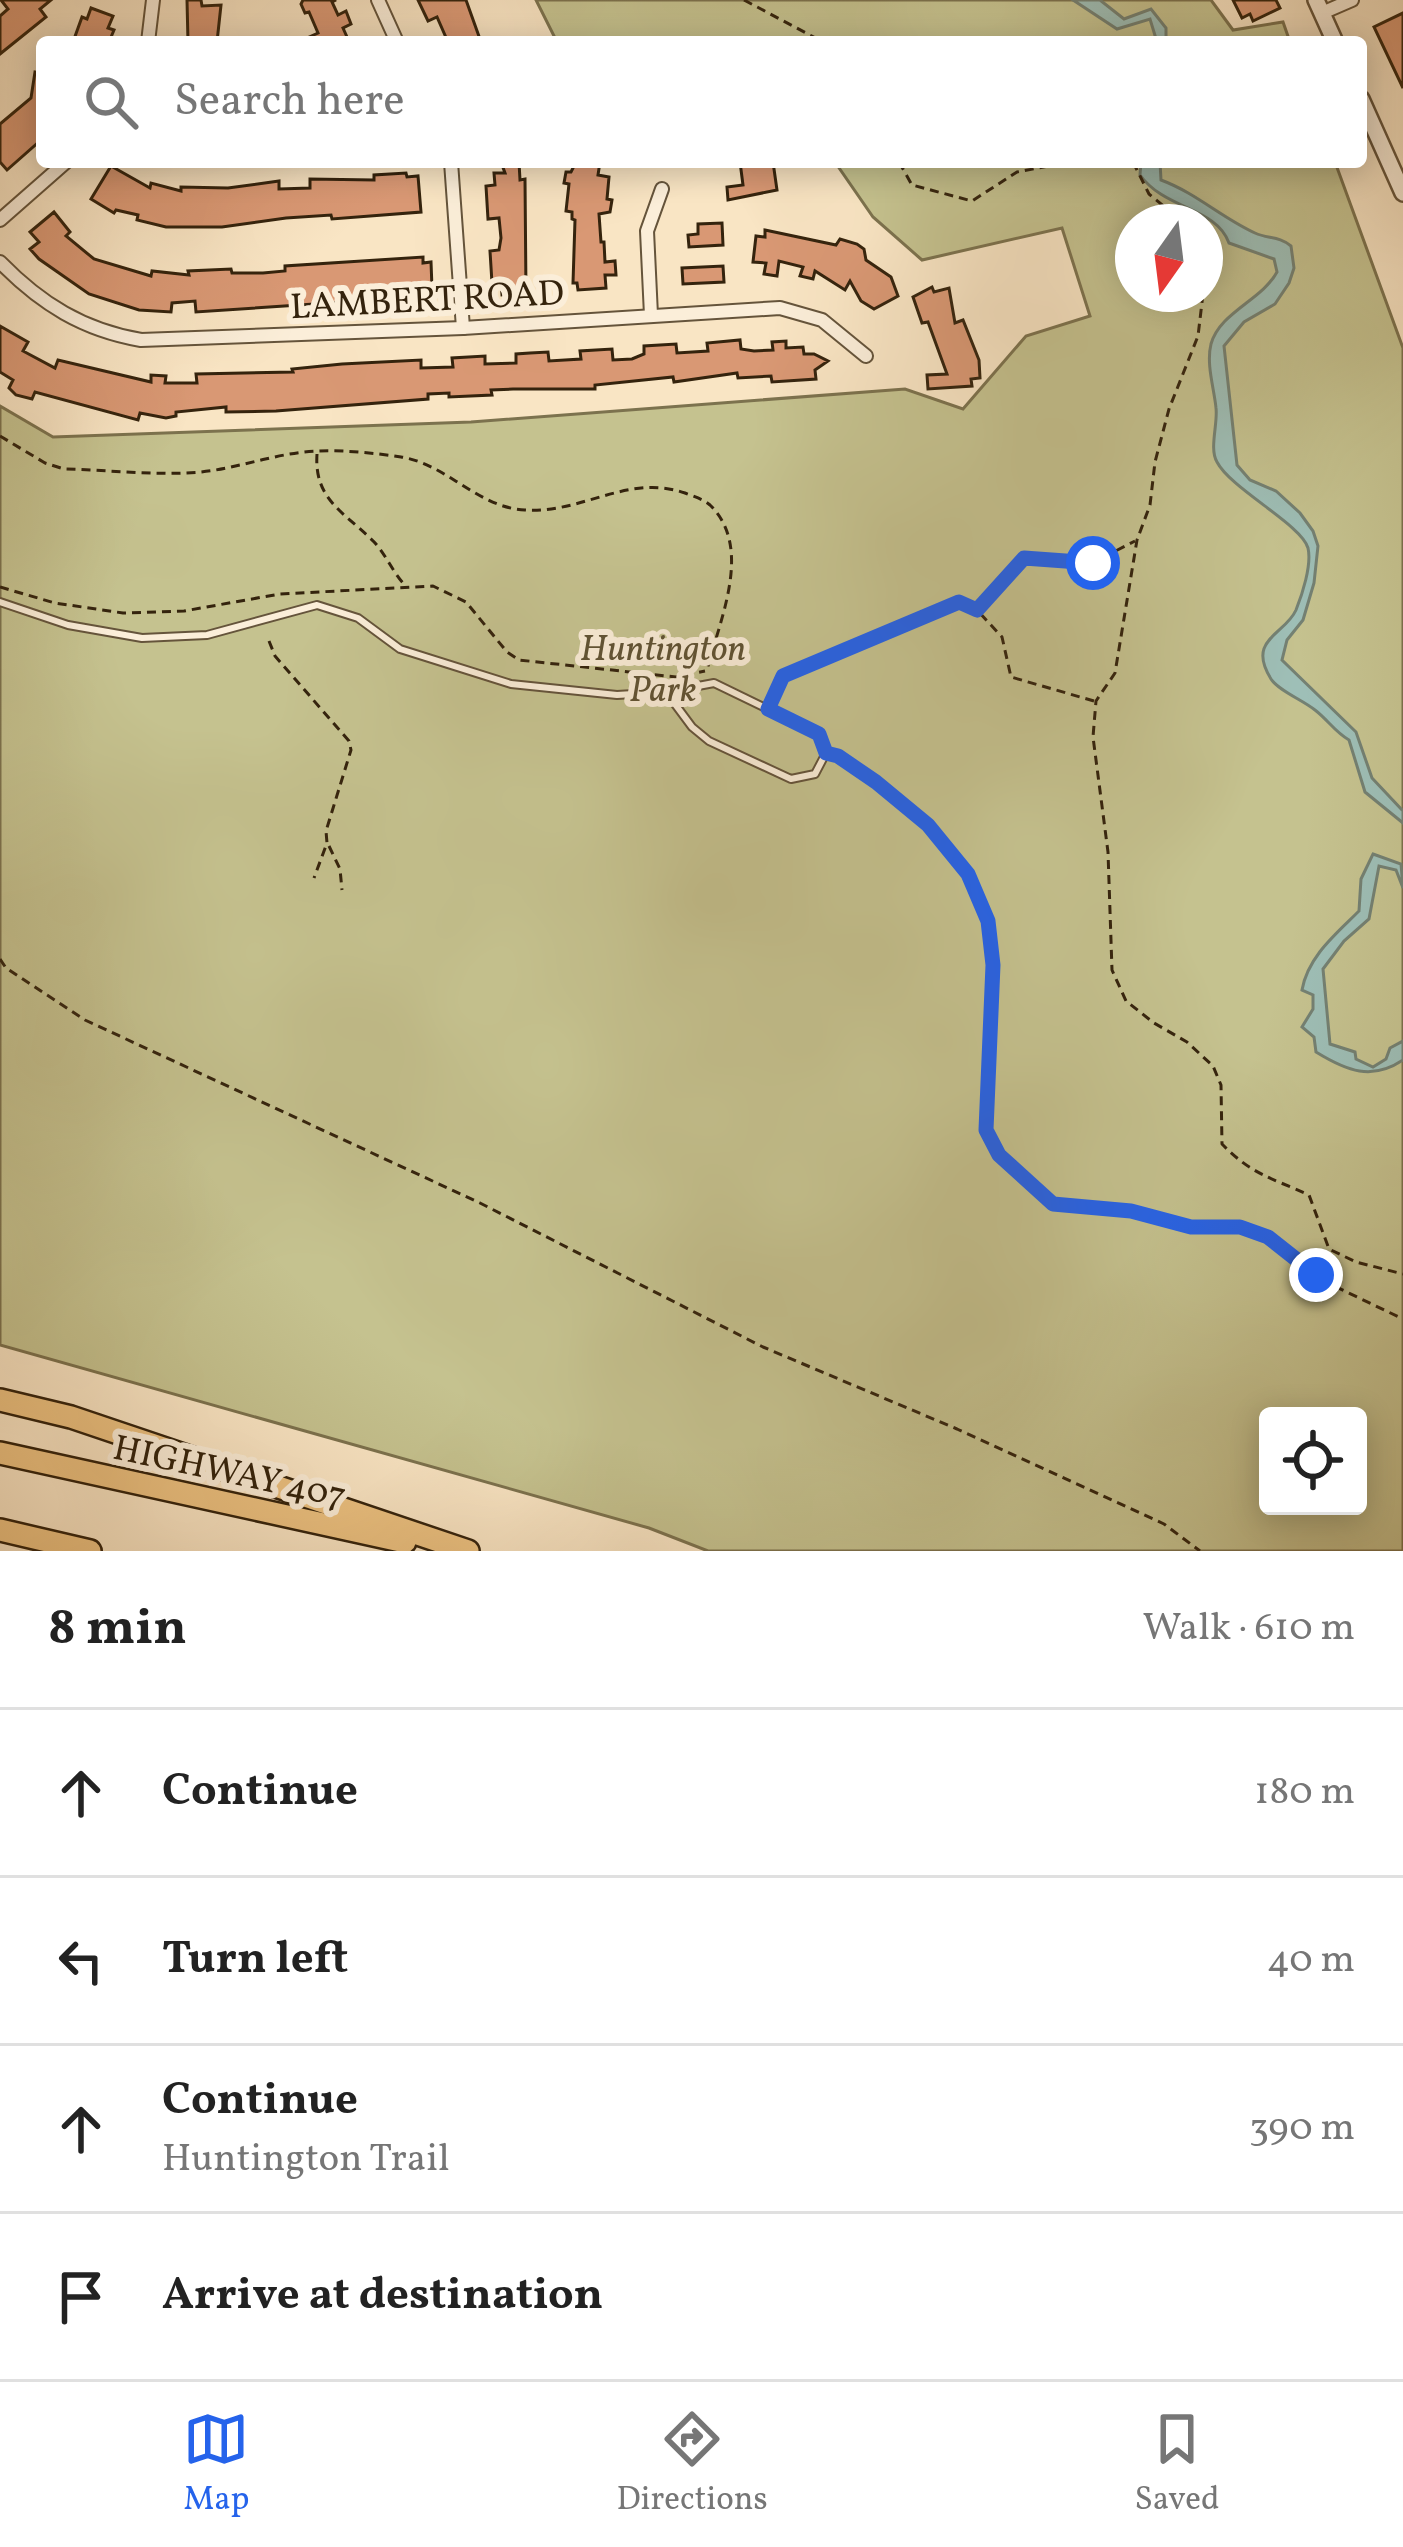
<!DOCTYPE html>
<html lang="en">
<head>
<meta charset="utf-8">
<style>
	:root { --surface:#fff; --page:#f6f6f6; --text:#222; --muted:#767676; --line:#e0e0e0; --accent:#2563eb }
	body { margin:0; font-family:Vollkorn,serif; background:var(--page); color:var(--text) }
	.controls { position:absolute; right:36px; bottom:36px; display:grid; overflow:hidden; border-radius:12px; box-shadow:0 6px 30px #0003 }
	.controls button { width:108px; height:108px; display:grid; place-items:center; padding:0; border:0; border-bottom:3px solid var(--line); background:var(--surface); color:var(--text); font:60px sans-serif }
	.compass { position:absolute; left:1115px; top:204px; width:108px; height:108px; border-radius:50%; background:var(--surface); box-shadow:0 6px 30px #0003; rotate:194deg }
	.stop { position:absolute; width:36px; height:36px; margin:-27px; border:9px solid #2563eb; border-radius:50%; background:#fff }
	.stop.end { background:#2563eb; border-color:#fff; box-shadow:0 3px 12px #0008 }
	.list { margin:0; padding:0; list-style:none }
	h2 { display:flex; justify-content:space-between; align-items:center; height:156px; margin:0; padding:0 48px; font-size:51px }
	h2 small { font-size:39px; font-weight:400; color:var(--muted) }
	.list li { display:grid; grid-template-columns:78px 1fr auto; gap:36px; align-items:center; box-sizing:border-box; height:168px; padding:0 48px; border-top:3px solid var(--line) }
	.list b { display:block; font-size:45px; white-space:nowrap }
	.list p { margin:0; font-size:39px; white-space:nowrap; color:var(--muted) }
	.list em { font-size:39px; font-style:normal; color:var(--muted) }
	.icon { flex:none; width:66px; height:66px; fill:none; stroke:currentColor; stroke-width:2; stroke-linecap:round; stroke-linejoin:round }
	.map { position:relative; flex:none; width:1403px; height:1551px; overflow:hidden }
	.search { position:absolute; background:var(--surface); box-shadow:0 6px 30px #0003; left:36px; right:36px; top:36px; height:132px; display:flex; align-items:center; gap:30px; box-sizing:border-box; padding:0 42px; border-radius:12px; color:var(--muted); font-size:45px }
	.sheet { height:828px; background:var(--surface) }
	nav { display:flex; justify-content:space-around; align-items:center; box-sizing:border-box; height:168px; border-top:3px solid var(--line); background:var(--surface); font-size:33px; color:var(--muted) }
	nav a { display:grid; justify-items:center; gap:6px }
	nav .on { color:var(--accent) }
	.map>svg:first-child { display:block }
</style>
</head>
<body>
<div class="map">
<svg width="1403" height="1551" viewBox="0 0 1403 1551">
	<rect width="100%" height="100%" fill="#f9e5c4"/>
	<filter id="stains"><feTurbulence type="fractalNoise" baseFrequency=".00167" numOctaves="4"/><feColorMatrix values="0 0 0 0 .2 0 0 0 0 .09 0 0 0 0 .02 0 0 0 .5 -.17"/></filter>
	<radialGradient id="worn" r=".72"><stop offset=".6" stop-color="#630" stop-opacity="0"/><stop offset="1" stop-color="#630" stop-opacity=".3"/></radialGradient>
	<g fill="#c5c28f" stroke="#7c724e" stroke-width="3" fill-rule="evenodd">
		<path d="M 536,0 L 1211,0 L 1233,30 L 1283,22 L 1290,42 L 557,42 Z"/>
		<path d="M 835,162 L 1335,162 L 1403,348 L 1403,1551 L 708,1551 L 649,1528 L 0,1345 L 0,406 L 53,437 L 471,422 L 905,389 L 963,409 L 1026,336 L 1090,316 L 1062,228 L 922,260 L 873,217 ZM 1133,222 L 1205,222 L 1205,294 L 1133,294 ZM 1268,1416 L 1358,1416 L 1358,1506 L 1268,1506 Z"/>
	</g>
	<g fill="#9ebfb7" stroke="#748173" stroke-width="3">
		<path d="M 1073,0 L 1100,0 L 1124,19 L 1151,9 L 1166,28 L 1166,42 L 1157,42 L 1150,19 L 1117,29 Z"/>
		<path d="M 1141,162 L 1160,162 L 1161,180 C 1196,193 1222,218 1255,233 C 1268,239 1279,236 1291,246 L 1294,268 L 1289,283 L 1275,304 L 1244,322 L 1224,346 L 1237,465 L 1250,480 L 1276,491 L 1300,513 L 1313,531 L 1318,546 L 1314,583 L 1303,620 L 1287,640 L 1282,660 L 1356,732 L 1372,778 L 1403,811 L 1403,823 L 1365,792 L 1349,740 C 1335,732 1328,720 1315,710 C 1303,700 1279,691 1271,679 C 1246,639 1285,635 1296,610 C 1302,595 1312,565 1308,548 C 1302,525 1231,489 1217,462 C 1209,449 1218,424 1216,408 C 1214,388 1206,364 1211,344 C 1220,312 1262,300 1277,272 L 1274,259 L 1229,243 C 1216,207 1165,210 1140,175 Z"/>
		<path d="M 1373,854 L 1401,864 L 1403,888 L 1396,870 L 1379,866 L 1369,919 L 1344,941 L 1323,969 L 1330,1044 L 1355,1052 L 1356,1059 L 1373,1067 L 1386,1059 L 1390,1048 L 1403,1041 L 1403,1060 C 1372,1081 1347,1071 1316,1052 L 1314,1037 L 1302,1027 L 1313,1009 L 1313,995 L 1302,990 C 1308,956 1337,933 1359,911 L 1361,879 Z"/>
	</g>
	<g fill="#d99874" stroke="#34230d" stroke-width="3">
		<path d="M 1,0 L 51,0 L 40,9 L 46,17 L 0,54 L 0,16 L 8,9 Z"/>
		<path d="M 187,0 L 201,0 L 202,6 L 221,5 L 217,42 L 188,42 Z"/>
		<path d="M 303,0 L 336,0 L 332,2 L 338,15 L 346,11 L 351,24 L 343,28 L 347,37 L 337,42 L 298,42 L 318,33 L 309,12 L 305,13 L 301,4 Z"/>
		<path d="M 418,0 L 466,0 L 481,42 L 448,42 L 437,17 L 428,21 Z"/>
		<path d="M 1233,0 L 1276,0 L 1280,8 L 1253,21 L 1250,14 L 1242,18 Z"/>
		<path d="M 91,8 L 113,16 L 108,28 L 114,30 L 109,42 L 73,42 L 82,17 L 87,19 Z"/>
		<path d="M 1403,13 L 1403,88 L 1374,27 Z"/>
		<path d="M 35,72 L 42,73 L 42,139 L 7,170 L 0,162 L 0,124 L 31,98 Z"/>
		<path d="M 501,162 L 519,162 L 520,180 L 525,179 L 526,293 L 502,295 L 501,282 L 492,283 L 490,251 L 499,250 L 501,238 L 499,218 L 488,219 L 486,186 L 495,185 L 494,173 L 505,173 Z"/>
		<path d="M 576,162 L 600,162 L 598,175 L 609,177 L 607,199 L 612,200 L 610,212 L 599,214 L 601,242 L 604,242 L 605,262 L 615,261 L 616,275 L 605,275 L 606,288 L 578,290 L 577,283 L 573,283 L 575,220 L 572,219 L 572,212 L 566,211 L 569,184 L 564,183 L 566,172 L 571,172 Z"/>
		<path d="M 740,162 L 773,162 L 777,190 L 728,200 L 727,187 L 743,185 Z"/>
		<path d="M 111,166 L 150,188 L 151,183 L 181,191 L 181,187 L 228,188 L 279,181 L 279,189 L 310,188 L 310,179 L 374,180 L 374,175 L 406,173 L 407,177 L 418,176 L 421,212 L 332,219 L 331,215 L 286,218 L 222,227 L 166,227 L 137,220 L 138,215 L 116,210 L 114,213 L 91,199 Z"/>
		<path d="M 54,212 L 70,232 L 66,236 L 94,259 L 151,276 L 152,271 L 189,275 L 188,271 L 231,269 L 232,273 L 263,273 L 285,271 L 285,266 L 423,257 L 423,263 L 431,262 L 432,288 L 420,288 L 420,297 L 196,312 L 195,301 L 172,303 L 171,312 L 139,310 L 89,294 L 39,259 L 30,249 L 39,242 L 30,232 Z"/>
		<path d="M 722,223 L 723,245 L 689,247 L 688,235 L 698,234 L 698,224 Z"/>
		<path d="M 765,230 L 836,245 L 840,239 L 857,244 L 864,249 L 866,260 L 891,277 L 898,296 L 874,309 L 861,301 L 850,281 L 845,290 L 815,271 L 813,279 L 800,276 L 803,267 L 779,261 L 777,276 L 764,274 L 766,263 L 753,262 L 756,236 L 765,237 Z"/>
		<path d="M 723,266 L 724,282 L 683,284 L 682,268 Z"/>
		<path d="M 932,287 L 934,292 L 949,288 L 955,323 L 963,320 L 979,360 L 980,378 L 971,379 L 972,386 L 928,389 L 927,375 L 947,374 L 928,322 L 922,323 L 913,297 Z"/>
		<path d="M 0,326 L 28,342 L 23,351 L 55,368 L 58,360 L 151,382 L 151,375 L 166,376 L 165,383 L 197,383 L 196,374 L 293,372 L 292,369 L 342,364 L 421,360 L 421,368 L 453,367 L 452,358 L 485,356 L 485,364 L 516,363 L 516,354 L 530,353 L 548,352 L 549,361 L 581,359 L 580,351 L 612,349 L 613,360 L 632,359 L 644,354 L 644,346 L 676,344 L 677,353 L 708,351 L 707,343 L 740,340 L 741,349 L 754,351 L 773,350 L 772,342 L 786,341 L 786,348 L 803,347 L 804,354 L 814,354 L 828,361 L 815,370 L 816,379 L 772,382 L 771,376 L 738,378 L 737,373 L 674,382 L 673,377 L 595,385 L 595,389 L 513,389 L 491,390 L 492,395 L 449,397 L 449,393 L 428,394 L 428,399 L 276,411 L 226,412 L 226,407 L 176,412 L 176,416 L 166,418 L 140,413 L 138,420 L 35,392 L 32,399 L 16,395 L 9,388 L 13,380 L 0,372 Z"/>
	</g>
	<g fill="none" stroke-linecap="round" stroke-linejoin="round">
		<defs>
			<path id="service" d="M 0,602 L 68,625 L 142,638 L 207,635 L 317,605 L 358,618 L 400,649 L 511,684 L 617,695 L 666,692 L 714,683 L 819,734 L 826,753 L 815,774 L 791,779 L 709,741 L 692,727 L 666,692"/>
			<g id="minor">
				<path d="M 378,0 L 397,42"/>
				<path d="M 1322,13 L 1352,0"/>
				<path d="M 148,42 L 153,0"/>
				<path d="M 451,162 L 463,328"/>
				<path d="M 0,220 L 66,162"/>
				<path d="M 0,262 C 41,304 83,330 141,340 L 463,328 L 780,308 L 822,320 L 866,356"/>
				<path d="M 651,315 L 647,231 L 662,189"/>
			</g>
			<g id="tertiary">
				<path d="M 1316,0 L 1335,42"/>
				<path d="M 1361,99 L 1403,193"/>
			</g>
			<g id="motorway">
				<path d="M 0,1400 L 71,1417 L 468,1551"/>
				<path d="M 0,1453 L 405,1542"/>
				<path d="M 0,1530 L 90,1551"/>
			</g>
		</defs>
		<use href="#service" stroke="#65543b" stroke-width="10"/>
		<use href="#minor" stroke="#65543b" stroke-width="16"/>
		<use href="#tertiary" stroke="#65543b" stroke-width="20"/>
		<use href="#motorway" stroke="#34230d" stroke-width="26"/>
		<g stroke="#34230d" stroke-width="3" stroke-dasharray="9 6" stroke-linecap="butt">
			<path d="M 744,0 L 823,42"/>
			<path d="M 899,162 L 912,185 L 972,201 L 1017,172 L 1049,166 L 1053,162"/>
			<path d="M 1133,162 L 1149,194 L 1183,222"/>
			<path d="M 1203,294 L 1198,336 L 1169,409 L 1155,462 L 1150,505 L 1137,540 L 1115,673 L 1096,701 L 1093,737 L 1108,852 L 1112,970 L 1126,1001 L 1154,1023 L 1187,1042 L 1213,1066 L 1221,1085 L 1222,1144 C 1252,1175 1272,1178 1309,1195 L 1329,1249 L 1356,1262 L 1403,1274"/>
			<path d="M 0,436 L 45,463 L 64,469 C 109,470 157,476 201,472 C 240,468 279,452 319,451 C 345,450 375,453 401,457 C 447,464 478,508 525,510 C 582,514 628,473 685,493 C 695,497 703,499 710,505 C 754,548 719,621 707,670"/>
			<path d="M 317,454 C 314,498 342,511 370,538 C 384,550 391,570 404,584"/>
			<path d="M 0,587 L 55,603 L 123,613 L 184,611 L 280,594 L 433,586 L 466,602 L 507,652 L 519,660 L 676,677 L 705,671"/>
			<path d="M 269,641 L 275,656 L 349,741 L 351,750 L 326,831 L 327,843 L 314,878"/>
			<path d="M 772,700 L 783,676 L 959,601 L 976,609"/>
			<path d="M 1094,701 L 1011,677 L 1002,637 L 977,610 L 1024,558 L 1092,563 L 1135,541"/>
			<path d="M 839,757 L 928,825 L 969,874 L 988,921 L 993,965 L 986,1130 L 999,1155 L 1053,1204 L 1131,1211 L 1191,1227 L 1240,1227 L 1268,1237 L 1330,1284 L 1403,1319"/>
			<path d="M 329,846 L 340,869 L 342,890"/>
			<path d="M 0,959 L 6,968 L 85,1020 L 480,1203 L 763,1347 L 957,1429 L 1164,1524 L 1200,1551"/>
		</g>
		<use href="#service" stroke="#fbeed9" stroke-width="6"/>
		<use href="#minor" stroke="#fbeed9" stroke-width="12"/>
		<use href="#tertiary" stroke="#fbeed9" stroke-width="15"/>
		<use href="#motorway" stroke="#ecc282" stroke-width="21"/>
	</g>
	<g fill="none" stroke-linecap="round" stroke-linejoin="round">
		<path stroke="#2563eb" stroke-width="15" d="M 1093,563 L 1024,558 L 977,610 L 959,602 L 783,676 L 768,709 L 819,734 L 826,753 L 838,756 L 876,782 L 928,825 L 968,874 L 988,921 L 993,965 L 986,1130 L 999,1155 L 1053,1204 L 1131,1211 L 1191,1227 L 1240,1227 L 1268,1237 L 1316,1275"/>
	</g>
	<g text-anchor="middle" stroke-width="12" stroke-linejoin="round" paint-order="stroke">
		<g font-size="36" fill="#34230d" stroke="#fbeed9">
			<text transform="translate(427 298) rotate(-3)" y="13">LAMBERT ROAD</text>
			<text transform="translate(230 1470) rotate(12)" y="13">HIGHWAY 407</text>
		</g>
		<g font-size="36" font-style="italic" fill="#605334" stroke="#fbeed9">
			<text x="663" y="660">Huntington<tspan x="663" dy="41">Park</tspan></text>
		</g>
	</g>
	<rect width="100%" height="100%" filter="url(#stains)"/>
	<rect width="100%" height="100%" fill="url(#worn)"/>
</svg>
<div class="controls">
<button><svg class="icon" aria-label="locate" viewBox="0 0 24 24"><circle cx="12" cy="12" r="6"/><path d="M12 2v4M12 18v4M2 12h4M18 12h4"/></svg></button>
</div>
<svg class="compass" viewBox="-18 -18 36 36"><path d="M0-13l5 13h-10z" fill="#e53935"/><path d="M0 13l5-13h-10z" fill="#767676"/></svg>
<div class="stop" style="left:1093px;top:563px"></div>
<div class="stop end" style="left:1316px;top:1275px"></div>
<div class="search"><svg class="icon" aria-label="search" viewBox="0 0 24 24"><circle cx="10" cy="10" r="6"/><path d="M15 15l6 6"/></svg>Search here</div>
</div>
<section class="sheet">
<h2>8 min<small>Walk · 610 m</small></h2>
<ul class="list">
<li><svg class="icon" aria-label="ahead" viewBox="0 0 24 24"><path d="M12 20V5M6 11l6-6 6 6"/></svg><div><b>Continue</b></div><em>180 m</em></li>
<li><svg class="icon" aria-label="left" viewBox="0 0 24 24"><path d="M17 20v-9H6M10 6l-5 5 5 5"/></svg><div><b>Turn left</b></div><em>40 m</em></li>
<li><svg class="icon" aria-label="ahead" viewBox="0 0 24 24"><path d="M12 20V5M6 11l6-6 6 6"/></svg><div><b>Continue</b><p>Huntington Trail</p></div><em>390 m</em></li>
<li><svg class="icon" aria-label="arrive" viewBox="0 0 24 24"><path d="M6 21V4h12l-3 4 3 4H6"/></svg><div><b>Arrive at destination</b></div></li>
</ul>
</section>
<nav>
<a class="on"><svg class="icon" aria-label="map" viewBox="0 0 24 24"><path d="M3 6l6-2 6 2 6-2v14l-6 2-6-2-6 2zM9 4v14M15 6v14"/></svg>Map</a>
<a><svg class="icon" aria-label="directions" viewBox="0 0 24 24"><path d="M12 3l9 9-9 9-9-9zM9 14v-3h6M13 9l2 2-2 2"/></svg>Directions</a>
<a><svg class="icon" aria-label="saved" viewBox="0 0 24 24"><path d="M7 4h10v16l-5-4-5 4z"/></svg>Saved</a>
</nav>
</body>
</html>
